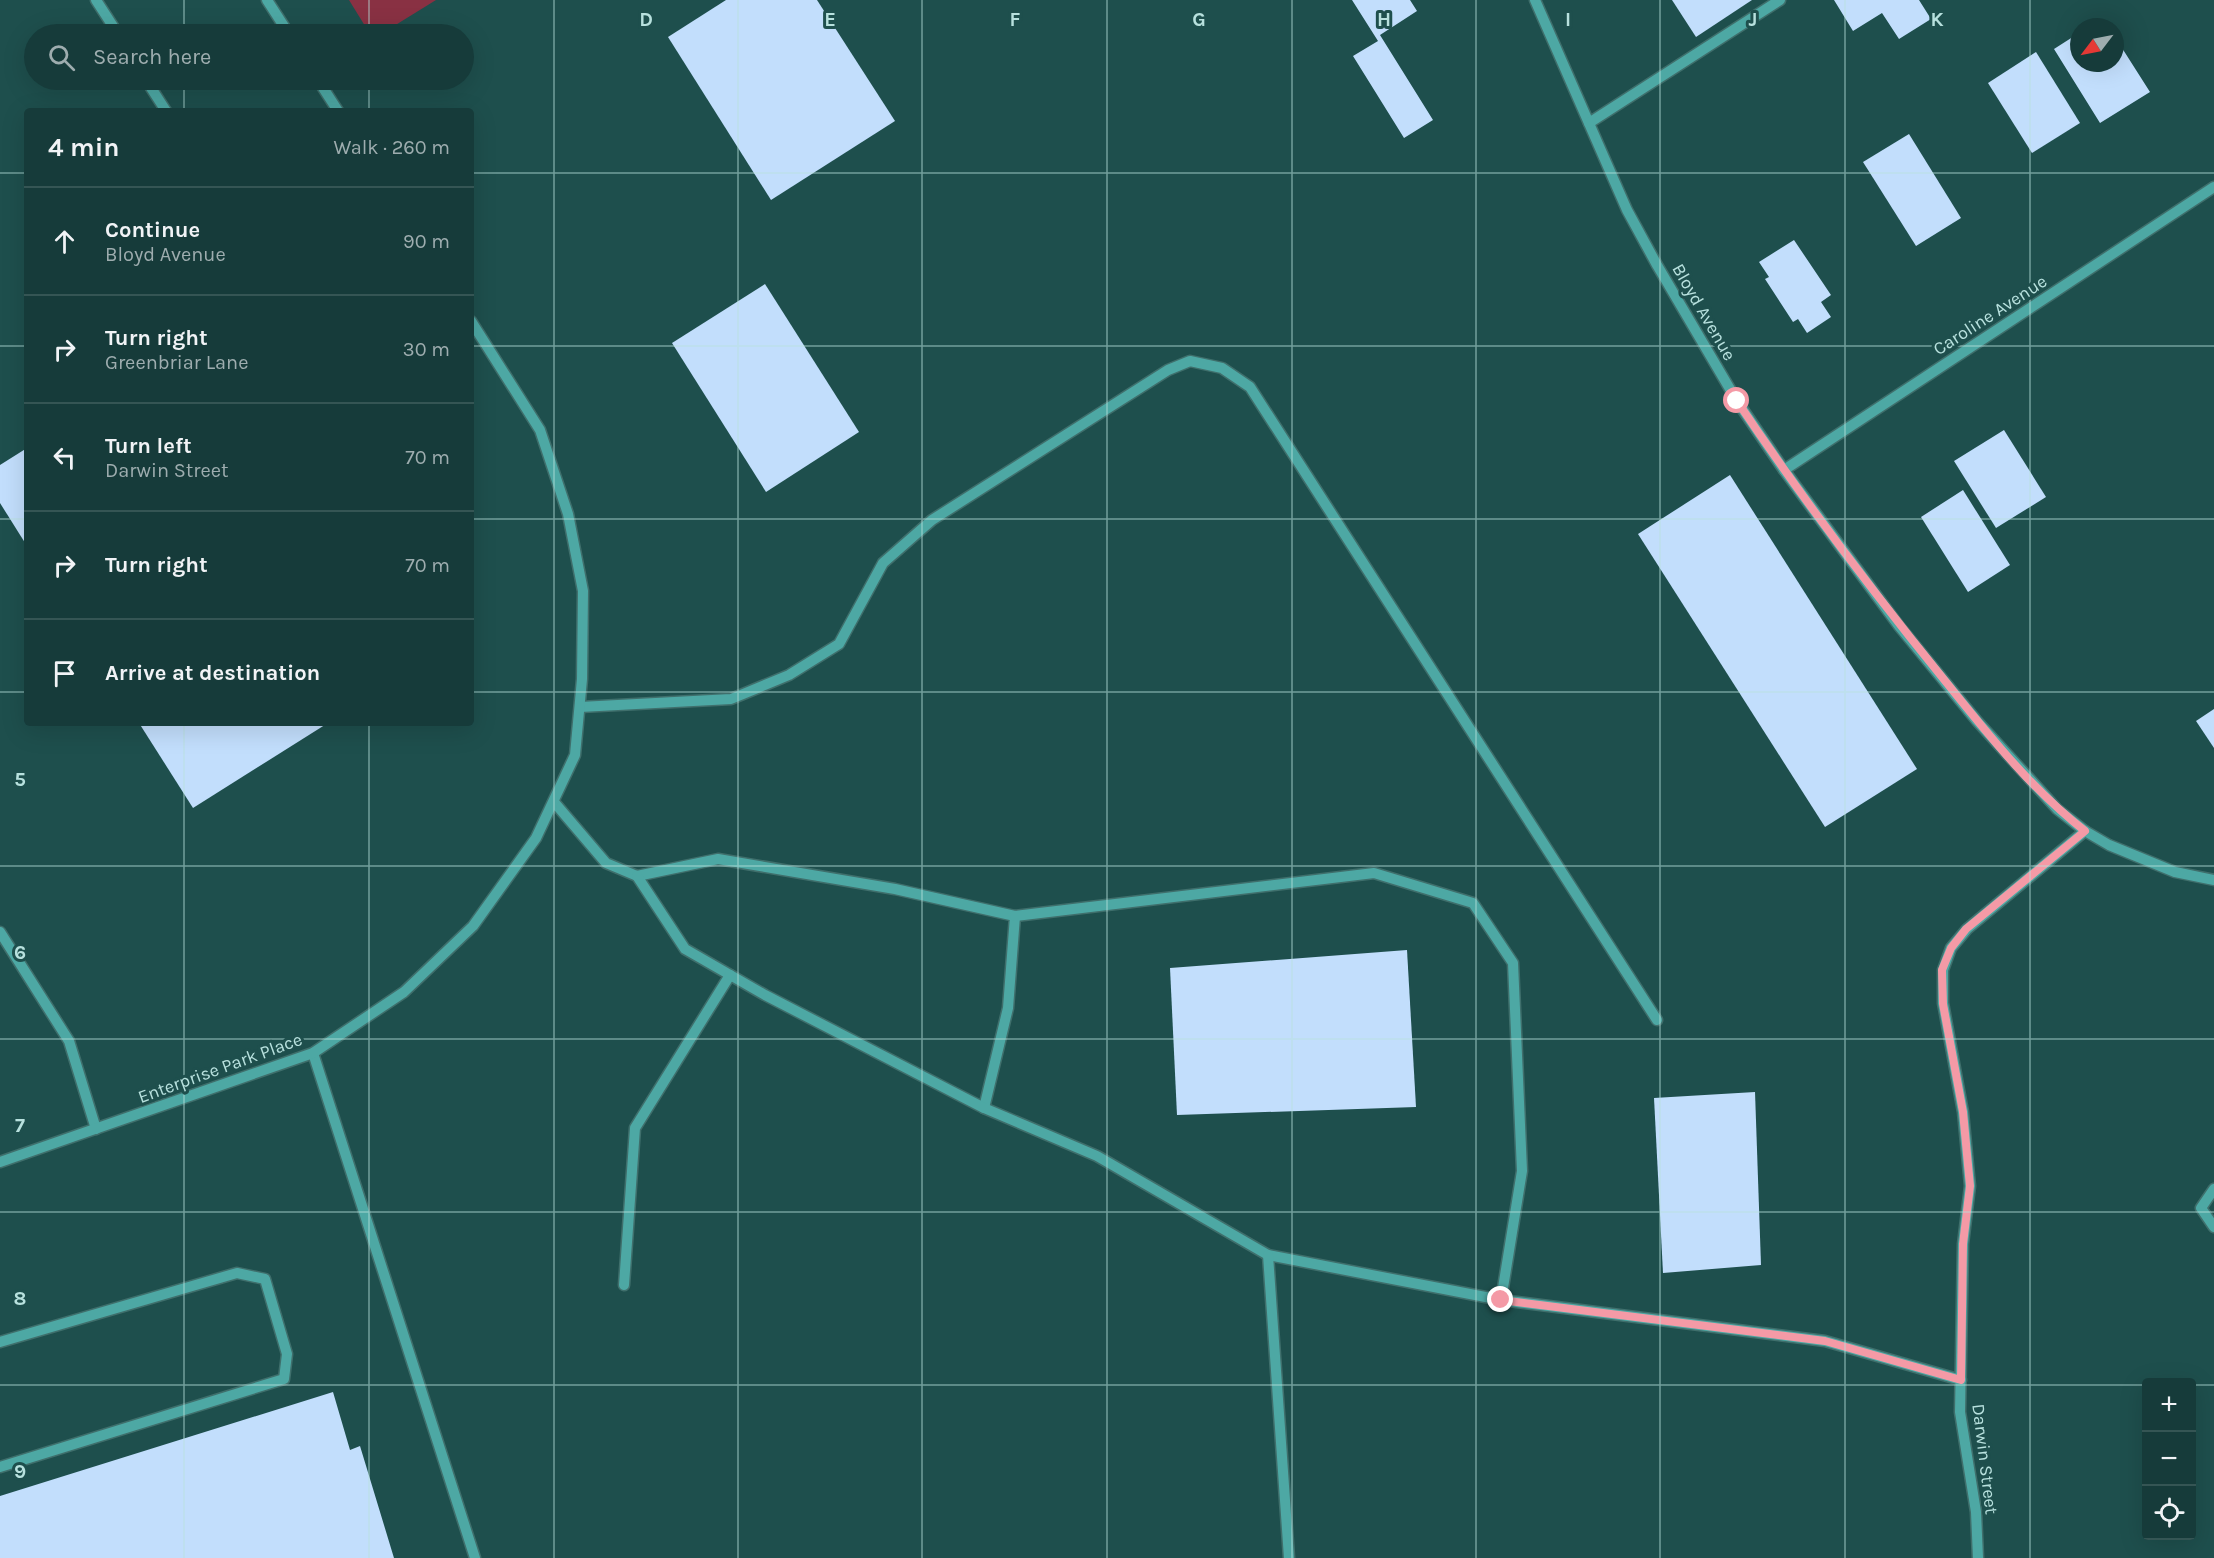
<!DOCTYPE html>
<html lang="en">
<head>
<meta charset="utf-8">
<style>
	:root { --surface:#163b3a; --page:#1f4242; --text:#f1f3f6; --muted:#9eadaf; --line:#355554 }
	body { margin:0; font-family:Karla,sans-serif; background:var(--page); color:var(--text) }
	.controls { position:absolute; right:18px; bottom:18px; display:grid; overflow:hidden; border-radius:6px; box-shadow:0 6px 24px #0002 }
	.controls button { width:54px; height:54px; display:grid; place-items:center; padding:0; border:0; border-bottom:2px solid var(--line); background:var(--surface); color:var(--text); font:30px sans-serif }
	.compass { position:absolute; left:2070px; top:18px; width:54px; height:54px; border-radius:50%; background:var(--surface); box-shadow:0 6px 24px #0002; rotate:238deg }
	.stop { position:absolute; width:18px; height:18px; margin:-14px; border:4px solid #f49aa6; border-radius:50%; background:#fff }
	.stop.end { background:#f49aa6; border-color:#fff; box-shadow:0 2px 6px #0008 }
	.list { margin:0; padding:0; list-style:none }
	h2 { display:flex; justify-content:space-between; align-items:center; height:78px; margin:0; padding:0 24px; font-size:26px }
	h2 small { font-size:20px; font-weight:400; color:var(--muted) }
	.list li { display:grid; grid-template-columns:39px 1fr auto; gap:18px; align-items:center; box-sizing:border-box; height:108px; padding:0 24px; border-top:2px solid var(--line) }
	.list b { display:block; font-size:22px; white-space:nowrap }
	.list p { margin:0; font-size:20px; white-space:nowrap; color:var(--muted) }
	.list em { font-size:20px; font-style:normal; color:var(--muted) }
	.icon { flex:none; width:33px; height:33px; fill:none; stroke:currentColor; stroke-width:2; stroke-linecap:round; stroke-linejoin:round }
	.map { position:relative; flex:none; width:2214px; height:1558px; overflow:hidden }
	.search { position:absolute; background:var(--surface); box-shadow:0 6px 24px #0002; left:24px; top:24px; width:450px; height:66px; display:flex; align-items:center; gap:15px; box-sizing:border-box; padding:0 21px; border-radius:33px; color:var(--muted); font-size:22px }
	.panel { position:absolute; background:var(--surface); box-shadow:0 6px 24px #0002; left:24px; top:108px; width:450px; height:618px; border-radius:6px }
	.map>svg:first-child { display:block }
</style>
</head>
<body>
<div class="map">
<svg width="2214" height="1558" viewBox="0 0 2214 1558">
	<rect width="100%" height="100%" fill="#1e4f4d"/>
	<path fill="#893143" d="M 349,0 L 436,0 L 381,34 L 370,34 Z"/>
	<g fill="#c2defc">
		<path d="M 726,0 L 817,0 L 895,121 L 771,200 L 668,37 Z"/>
		<path d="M 1352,0 L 1410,0 L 1417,11 L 1380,35 L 1433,120 L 1404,138 L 1353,56 L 1378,41 Z"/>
		<path d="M 1672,0 L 1752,0 L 1696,37 Z"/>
		<path d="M 1834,0 L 1919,0 L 1931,19 L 1899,39 L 1882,13 L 1853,31 Z"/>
		<path d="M 2079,33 L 2079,63 L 2115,63 L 2115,37 L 2150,92 L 2100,123 L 2054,49 Z"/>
		<path d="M 2036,52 L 2080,123 L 2032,153 L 1988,83 Z"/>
		<path d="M 1909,134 L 1961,218 L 1916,246 L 1863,162 Z"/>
		<path d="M 1794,240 L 1831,295 L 1821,302 L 1831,317 L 1807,333 L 1798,319 L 1793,322 L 1765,279 L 1769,277 L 1759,262 Z"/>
		<path d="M 765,284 L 859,432 L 766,492 L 672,343 Z"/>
		<path d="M 2004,430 L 2046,497 L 1996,528 L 1954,461 Z"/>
		<path d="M 27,448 L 27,546 L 0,503 L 0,465 Z"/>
		<path d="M 1730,475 L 1917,769 L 1825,827 L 1638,534 Z"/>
		<path d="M 1963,490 L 2010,565 L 1968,592 L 1921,517 Z"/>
		<path d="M 2214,709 L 2214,748 L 2196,721 Z"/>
		<path d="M 139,723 L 328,723 L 193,808 Z"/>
		<path d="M 1407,950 L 1416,1107 L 1177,1115 L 1170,968 Z"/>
		<path d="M 1755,1092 L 1761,1265 L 1663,1273 L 1654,1098 Z"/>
		<path d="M 333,1392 L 350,1450 L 360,1446 L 394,1558 L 0,1558 L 0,1496 Z"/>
	</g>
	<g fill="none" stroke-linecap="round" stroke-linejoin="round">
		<defs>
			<g id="minor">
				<path d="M 96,0 L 118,34"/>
				<path d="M 267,0 L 289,34"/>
				<path d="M 1535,0 L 1627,210 L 1657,265 L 1737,401 L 1784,470 L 1899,626 L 1977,721 L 2057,809 L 2085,831 L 2109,845 L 2175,872 L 2214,880"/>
				<path d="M 146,80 L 166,111"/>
				<path d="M 318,80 L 338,111"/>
				<path d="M 1589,123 L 1780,0"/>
				<path d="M 1784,470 L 2214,187"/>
				<path d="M 580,707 L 731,699 L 789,675 L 839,644 L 883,563 L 932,520 L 1168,370 L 1190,361 L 1222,368 L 1250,387 L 1657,1020"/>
				<path d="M 554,802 L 606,863 L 637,876 L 718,859 L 895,889 L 1015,916 L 1008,1008 L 984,1108"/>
				<path d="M 637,876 L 685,949 L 765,995 L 984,1108 L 1097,1156 L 1268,1255 L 1501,1300 L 1825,1341 L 1961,1380"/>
				<path d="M 1015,916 L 1374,873 L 1473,903 L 1513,963 L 1522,1171 L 1501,1300"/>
				<path d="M 0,932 L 69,1041 L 96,1129"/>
				<path d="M 313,1053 L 475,1558"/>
				<path d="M 0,1162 L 313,1053 L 404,992 L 473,926 L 536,838 L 575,755 L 582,679 L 583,591 L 568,514 L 540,430 L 471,321"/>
				<path d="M 2214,1189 L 2201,1208 L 2214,1227"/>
				<path d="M 1268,1255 L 1289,1558"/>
				<path d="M 624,1285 L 635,1128 L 730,975"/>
				<path d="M 0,1342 L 237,1273 L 265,1279 L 287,1354 L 284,1379 L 0,1467"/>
				<path d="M 1978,1558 L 1976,1512 L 1960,1412 L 1963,1244 L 1970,1186 L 1963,1112 L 1943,1003 L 1943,970 L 1951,948 L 1967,929 L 2085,831"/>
			</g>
		</defs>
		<use href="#minor" stroke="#3f6f6c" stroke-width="13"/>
		<use href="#minor" stroke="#4da8a4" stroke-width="10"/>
	</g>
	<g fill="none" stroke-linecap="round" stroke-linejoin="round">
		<path stroke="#f49aa6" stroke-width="8" d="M 1501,1300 L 1825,1341 L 1961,1380 L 1963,1244 L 1970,1186 L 1963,1112 L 1943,1004 L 1942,970 L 1951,948 L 1966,929 L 2085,831 C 2031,789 1988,734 1946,682 C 1872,591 1802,498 1737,401"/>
	</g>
	<path fill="none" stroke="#b8e1de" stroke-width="1.5" stroke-opacity="0.55" d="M 184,0 L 184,34M 369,0 L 369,34M 554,0 L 554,1558M 738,0 L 738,1558M 922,0 L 922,1558M 1107,0 L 1107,1558M 1292,0 L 1292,1558M 1476,0 L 1476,1558M 1660,0 L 1660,1558M 1845,0 L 1845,1558M 2030,0 L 2030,1558M 184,80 L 184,111M 369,80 L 369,111M 0,173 L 27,173M 471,173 L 2214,173M 0,346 L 27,346M 471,346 L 2214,346M 0,519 L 27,519M 471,519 L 2214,519M 0,692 L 27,692M 471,692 L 2214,692M 184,723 L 184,1558M 369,723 L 369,1558M 0,866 L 2214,866M 0,1039 L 2214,1039M 0,1212 L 2214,1212M 0,1385 L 2146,1385M 2192,1385 L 2214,1385"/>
	<g text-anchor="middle" stroke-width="6" stroke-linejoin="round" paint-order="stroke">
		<g font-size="18" fill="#b8e1de" stroke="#1e4f4d">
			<text transform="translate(1704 312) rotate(60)" y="6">Bloyd Avenue</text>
			<text transform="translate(1990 315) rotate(-33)" y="6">Caroline Avenue</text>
			<text transform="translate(220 1068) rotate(-20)" y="6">Enterprise Park Place</text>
			<text transform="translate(1985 1459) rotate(83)" y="6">Darwin Street</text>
		</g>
	</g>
	<g font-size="20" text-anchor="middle" font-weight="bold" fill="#b8e1de" stroke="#1e4f4d" stroke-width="6" stroke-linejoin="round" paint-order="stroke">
		<text x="646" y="26">D</text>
		<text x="830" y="26">E</text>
		<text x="1015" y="26">F</text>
		<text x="1199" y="26">G</text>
		<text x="1384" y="26">H</text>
		<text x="1568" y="26">I</text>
		<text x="1753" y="26">J</text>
		<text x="1937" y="26">K</text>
		<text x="20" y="786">5</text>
		<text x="20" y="959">6</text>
		<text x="20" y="1132">7</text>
		<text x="20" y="1305">8</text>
		<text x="20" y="1478">9</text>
	</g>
</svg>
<div class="controls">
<button>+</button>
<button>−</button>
<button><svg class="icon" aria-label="locate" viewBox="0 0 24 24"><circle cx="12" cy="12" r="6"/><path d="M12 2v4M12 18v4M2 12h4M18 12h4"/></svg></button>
</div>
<svg class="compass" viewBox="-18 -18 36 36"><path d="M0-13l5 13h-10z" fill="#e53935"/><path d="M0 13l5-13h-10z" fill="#9eadaf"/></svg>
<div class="stop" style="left:1737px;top:401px"></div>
<div class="stop end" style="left:1501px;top:1300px"></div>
<div class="search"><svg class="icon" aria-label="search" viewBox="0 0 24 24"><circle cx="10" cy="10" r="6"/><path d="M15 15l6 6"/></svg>Search here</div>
<section class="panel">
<h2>4 min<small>Walk · 260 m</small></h2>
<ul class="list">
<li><svg class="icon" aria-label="ahead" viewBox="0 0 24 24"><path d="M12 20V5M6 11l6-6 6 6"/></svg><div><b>Continue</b><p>Bloyd Avenue</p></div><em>90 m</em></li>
<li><svg class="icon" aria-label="right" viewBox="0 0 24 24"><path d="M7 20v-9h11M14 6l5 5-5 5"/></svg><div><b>Turn right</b><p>Greenbriar Lane</p></div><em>30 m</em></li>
<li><svg class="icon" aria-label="left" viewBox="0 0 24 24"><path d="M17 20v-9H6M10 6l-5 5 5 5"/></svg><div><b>Turn left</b><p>Darwin Street</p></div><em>70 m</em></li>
<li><svg class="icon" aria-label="right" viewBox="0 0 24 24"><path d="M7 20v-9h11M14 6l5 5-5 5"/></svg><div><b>Turn right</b></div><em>70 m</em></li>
<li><svg class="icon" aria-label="arrive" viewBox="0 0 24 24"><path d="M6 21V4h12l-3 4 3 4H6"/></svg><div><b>Arrive at destination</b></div></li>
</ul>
</section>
</div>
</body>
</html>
